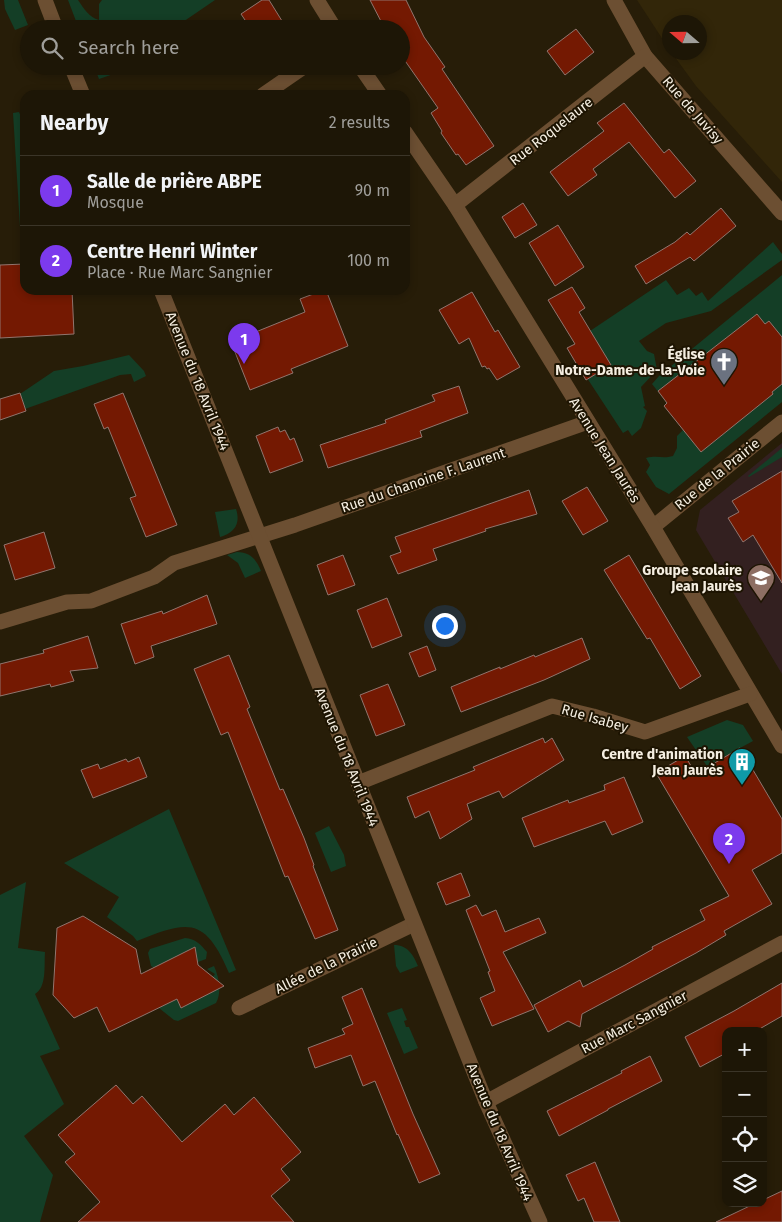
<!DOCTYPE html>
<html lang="en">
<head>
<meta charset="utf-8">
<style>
	:root { --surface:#1d1606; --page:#251f10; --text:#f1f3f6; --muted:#a09f9b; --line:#3b3528; --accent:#7c3aed }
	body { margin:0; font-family:"Fira Sans",sans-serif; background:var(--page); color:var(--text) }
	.controls { position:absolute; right:15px; bottom:15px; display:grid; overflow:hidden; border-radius:10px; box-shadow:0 2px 8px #0003 }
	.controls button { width:45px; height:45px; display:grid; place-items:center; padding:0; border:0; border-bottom:1px solid var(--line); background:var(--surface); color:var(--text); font:25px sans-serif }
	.compass { position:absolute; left:662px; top:15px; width:45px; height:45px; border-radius:50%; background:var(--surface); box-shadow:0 2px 8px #0003; rotate:290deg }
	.you { position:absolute; left:444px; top:625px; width:18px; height:18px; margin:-12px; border:4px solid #fff; border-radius:50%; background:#1a73e8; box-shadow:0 0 0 8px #1a73e833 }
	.badge { display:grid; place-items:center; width:32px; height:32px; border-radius:50%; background:var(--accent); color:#fff; font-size:16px; font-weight:700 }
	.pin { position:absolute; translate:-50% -41px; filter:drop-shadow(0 1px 2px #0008) }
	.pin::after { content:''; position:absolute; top:26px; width:18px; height:15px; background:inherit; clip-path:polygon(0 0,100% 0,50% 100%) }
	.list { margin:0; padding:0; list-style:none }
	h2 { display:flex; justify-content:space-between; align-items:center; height:65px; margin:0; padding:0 20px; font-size:21px }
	h2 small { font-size:16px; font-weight:400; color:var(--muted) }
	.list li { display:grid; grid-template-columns:32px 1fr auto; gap:15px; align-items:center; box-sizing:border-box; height:70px; padding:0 20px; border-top:1px solid var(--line) }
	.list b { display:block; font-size:19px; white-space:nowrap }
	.list p { margin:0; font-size:16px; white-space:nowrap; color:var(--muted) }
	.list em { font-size:16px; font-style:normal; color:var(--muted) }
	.icon { flex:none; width:28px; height:28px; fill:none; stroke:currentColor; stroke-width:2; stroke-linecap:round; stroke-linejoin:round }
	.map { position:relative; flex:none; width:782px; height:1222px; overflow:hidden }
	.search { position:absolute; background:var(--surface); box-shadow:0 2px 8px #0003; left:20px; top:20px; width:390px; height:55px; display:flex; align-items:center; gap:12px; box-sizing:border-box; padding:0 18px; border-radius:28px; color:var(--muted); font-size:19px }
	.panel { position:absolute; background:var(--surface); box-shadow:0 2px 8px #0003; left:20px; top:90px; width:390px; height:205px; border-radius:15px }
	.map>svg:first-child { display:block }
</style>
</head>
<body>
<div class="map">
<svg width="782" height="1222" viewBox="0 0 782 1222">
	<rect width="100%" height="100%" fill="#271d08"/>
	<path fill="#322609" d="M 637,0 L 782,0 L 782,182 L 696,86 L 672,53 L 700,52 L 700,22 L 670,22 L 669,49 Z"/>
	<path fill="#332020" d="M 782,443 L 782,674 L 696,530 L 700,510 Z"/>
	<g fill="#143e26">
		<path d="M 4,0 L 18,0 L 28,25 L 15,30 L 5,9 Z"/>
		<path d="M 68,0 L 78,0 C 84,9 89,17 99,20 L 99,4 L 102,0 L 215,0 L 177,26 L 178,29 L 79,29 Z"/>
		<path d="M 94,66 L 137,66 L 99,79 Z"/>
		<path d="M 19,112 L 25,126 L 25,227 L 20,227 L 13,113 Z"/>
		<path d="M 773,242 L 782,254 L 782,260 L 711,311 L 666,323 L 639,341 L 647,351 L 654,354 L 657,370 L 641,387 L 645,406 L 643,407 L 647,411 L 641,428 L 632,436 L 628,430 L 623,433 L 587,378 L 611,365 L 590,331 L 666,280 L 677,295 L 689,288 L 696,296 L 702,292 L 708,301 Z"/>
		<path d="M 782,275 L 782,402 L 669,494 L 656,487 L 646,472 L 650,465 L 646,458 C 658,455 662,459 673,456 L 677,448 L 677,436 L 683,430 L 664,406 L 667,403 L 652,384 L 659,376 Z"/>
		<path d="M 129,355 L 144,371 L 146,376 L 134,382 L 131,374 L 120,375 L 25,409 L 20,394 L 54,371 L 83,366 Z"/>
		<path d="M 782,448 L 782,457 L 749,477 L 748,476 Z"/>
		<path d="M 236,509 C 241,524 234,533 220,537 L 215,512 Z"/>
		<path d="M 237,552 C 250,552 256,559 261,571 L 245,578 L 238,563 L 227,555 Z"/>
		<path d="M 727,720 L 743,725 L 753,741 L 707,766 L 687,737 Z"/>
		<path d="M 169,809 L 236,970 L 229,973 C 205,917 189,920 137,941 L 133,936 L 107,917 L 119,897 L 64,863 Z"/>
		<path d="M 329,826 L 344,855 L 346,866 L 331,872 L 315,833 Z"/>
		<path d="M 26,882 L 18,948 L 45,952 C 44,966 47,987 35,994 L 60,1049 L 40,1056 L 64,1104 L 24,1136 L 53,1175 L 40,1222 L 0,1222 L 0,895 Z"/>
		<path d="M 185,938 C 196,939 200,944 207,952 L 206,959 L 198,962 L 195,948 L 161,964 L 158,970 L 151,966 L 148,953 L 150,949 Z"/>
		<path d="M 394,945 C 408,945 413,955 418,966 L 400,973 L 396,966 Z"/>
		<path d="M 214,966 C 219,977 222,992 216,1003 L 178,1021 L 174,1020 L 159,1008 L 177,999 L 181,1008 L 212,992 L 215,990 L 212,978 L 215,974 L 207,969 Z"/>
		<path d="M 402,1008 L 407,1020 L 404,1021 L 406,1027 L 409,1027 L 418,1048 L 404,1054 L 387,1013 Z"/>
	</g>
	<g fill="#741902" stroke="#91756e">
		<path d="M 262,0 L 269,0 L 287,29 L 251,29 L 241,14 Z"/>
		<path d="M 370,0 L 406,0 L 424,37 L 445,67 L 442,69 L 494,146 L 466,165 L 458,154 L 456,155 L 441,133 L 442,131 L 431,113 L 438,108 L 401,55 L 401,29 L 385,29 Z"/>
		<path d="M 576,29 L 594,52 L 565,75 L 547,51 Z"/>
		<path d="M 624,103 L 664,153 L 669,149 L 696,181 L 675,198 L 629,142 L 593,169 L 597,175 L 568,196 L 550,172 L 604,131 L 597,123 Z"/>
		<path d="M 523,203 L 537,225 L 515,238 L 502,217 Z"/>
		<path d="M 721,208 L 736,226 L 694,261 L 690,257 L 646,284 L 635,266 L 675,242 L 687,232 L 690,235 Z"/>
		<path d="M 558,225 L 584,267 L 555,286 L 529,243 Z"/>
		<path d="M 25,264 L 25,290 L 72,290 L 74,334 L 0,338 L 0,265 Z"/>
		<path d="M 572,287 L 585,308 L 579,312 L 611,365 L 586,380 L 567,348 L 575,344 L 548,300 Z"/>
		<path d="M 324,290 L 326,290 L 348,346 L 291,369 L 293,373 L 250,390 L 231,342 L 305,312 L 300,299 Z"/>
		<path d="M 472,292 L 495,332 L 498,330 L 520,367 L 497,380 L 489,368 L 487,369 L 485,366 L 482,367 L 469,338 L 459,344 L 439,310 Z"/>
		<path d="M 757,314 L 765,324 L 769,321 L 782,337 L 782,384 L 772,392 L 773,394 L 701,452 L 664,406 L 667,403 L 658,391 Z"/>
		<path d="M 459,386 L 468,413 L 420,431 L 422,437 L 328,468 L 320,445 L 386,423 L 385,420 L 435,401 L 432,395 Z"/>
		<path d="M 20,393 L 26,411 L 0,420 L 0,399 Z"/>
		<path d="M 123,393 L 177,525 L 146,537 L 130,498 L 136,496 L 108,427 L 104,429 L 94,404 Z"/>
		<path d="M 278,427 L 280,432 L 285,430 L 290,440 L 294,438 L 303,461 L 270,473 L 256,436 Z"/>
		<path d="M 782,471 L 782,583 L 753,535 L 743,542 L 728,518 L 739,512 L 732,501 Z"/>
		<path d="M 587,487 L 608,521 L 583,535 L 562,501 Z"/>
		<path d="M 529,490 L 537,514 L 485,529 L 486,531 L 433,549 L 437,560 L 398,574 L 390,556 L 401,552 L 395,537 Z"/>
		<path d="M 44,532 L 55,568 L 15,580 L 4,545 Z"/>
		<path d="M 343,555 L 355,585 L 328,595 L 317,565 Z"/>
		<path d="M 629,555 L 701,676 L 680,689 L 650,638 L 647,639 L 604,570 Z"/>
		<path d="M 207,595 L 217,624 L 151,646 L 154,657 L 135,664 L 121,624 L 162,611 L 163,614 Z"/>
		<path d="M 387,598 L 402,636 L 372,648 L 357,610 Z"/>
		<path d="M 88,636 L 98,668 L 70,671 L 74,681 L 51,687 L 50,684 L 0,696 L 0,664 L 44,653 L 43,650 Z"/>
		<path d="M 582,638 L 590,659 L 544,680 L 461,712 L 451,687 L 500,667 L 500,669 L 534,655 L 535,657 Z"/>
		<path d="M 427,646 L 436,670 L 419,677 L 409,653 Z"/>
		<path d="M 229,655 L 250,707 L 247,709 L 280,790 L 283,789 L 304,838 L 314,865 L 313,866 L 338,930 L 315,939 L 288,876 L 285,877 L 228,732 L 221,735 L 194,669 Z"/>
		<path d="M 388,684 L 405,725 L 376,736 L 360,695 Z"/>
		<path d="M 543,738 L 545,743 L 552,738 L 564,760 L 503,798 L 499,791 L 467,804 L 472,819 L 440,839 L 429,811 L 415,818 L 407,797 L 475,770 L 473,767 Z"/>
		<path d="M 740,748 L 782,819 L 782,853 L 752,870 L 772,904 L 724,931 L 726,935 L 696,953 L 582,1014 L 580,1027 L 568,1021 L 548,1032 L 534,1005 L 580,980 L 583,987 L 625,965 L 653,949 L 652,947 L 705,920 L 700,910 L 729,896 L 656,773 L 685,756 L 696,774 Z"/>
		<path d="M 139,757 L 147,777 L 93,798 L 81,770 L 98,764 L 100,769 L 126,759 L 128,762 Z"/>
		<path d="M 624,777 L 643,822 L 612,835 L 605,821 L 534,847 L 522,818 L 568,800 L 569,803 L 605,790 L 604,785 Z"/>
		<path d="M 461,873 L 470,896 L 446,905 L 437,883 Z"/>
		<path d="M 476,905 L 482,916 L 496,910 L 505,932 L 539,918 L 546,933 L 503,952 L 534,1009 L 492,1026 L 480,998 L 495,991 L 488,972 L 490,971 L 466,910 Z"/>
		<path d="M 83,916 L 136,949 L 141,974 L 195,947 L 198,965 L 224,986 L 181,1008 L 177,999 L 109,1032 L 97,1007 L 74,1018 L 53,995 L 57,928 Z"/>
		<path d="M 782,983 L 782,1016 L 756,1031 L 726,1031 L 726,1053 L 700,1067 L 685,1037 L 734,1011 Z"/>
		<path d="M 362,988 L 413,1114 L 440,1174 L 419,1183 L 398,1134 L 397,1135 L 375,1081 L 363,1086 L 351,1055 L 315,1068 L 308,1048 L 345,1034 L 342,1029 L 353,1024 L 342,997 Z"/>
		<path d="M 650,1056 L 662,1081 L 608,1109 L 608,1110 L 559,1136 L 547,1111 L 622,1073 L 621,1071 Z"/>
		<path d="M 116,1085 L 133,1104 L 142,1096 L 182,1142 L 225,1104 L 234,1115 L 254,1097 L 301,1152 L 281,1169 L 290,1180 L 271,1196 L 294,1222 L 78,1222 L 100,1202 L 65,1162 L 75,1154 L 58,1135 Z"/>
		<path d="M 595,1162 L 620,1222 L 594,1222 L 584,1198 L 578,1201 L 566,1175 Z"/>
		<path d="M 782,1191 L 782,1222 L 716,1222 L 756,1203 L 763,1203 L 763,1200 Z"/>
	</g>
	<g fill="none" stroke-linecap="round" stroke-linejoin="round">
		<path stroke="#6c4f32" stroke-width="15" d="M 653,527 L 782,422"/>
		<g stroke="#6c4f32" stroke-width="15">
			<path d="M 317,0 L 335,29"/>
			<path d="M 614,0 L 645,56 L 782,213"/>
			<path d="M 360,66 L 380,95"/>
			<path d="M 263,95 L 305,66"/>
			<path d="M 405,132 L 455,205 L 653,527 L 782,746"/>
			<path d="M 455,205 L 645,56"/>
			<path d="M 0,622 L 67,602 L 91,601 L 154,577 L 174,563 L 295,525 L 588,422"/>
			<path d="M 358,783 L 552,706 L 593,716 L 645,732 L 750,694"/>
			<path d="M 239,1008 L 414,924"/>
			<path d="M 486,1102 L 782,943"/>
		</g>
		<g stroke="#6c4f32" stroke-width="15">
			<path d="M 45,0 L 56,29"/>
			<path d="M 71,66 L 83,95"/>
			<path d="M 161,290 L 486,1102 L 540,1222"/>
		</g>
	</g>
	<defs>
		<symbol id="church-pin" viewBox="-11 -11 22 30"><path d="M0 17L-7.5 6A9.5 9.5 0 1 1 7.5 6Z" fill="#6b7280" stroke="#1d1402"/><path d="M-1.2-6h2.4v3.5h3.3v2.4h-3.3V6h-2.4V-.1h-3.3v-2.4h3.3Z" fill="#fff"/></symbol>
		<symbol id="school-pin" viewBox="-11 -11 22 30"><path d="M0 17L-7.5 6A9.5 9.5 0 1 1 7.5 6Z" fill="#8d6e63" stroke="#1d1402"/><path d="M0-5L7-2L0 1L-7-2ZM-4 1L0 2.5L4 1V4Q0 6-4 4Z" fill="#fff"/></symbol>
		<symbol id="building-pin" viewBox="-11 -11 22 30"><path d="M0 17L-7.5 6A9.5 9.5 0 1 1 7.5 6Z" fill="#0f9aa8" stroke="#1d1402"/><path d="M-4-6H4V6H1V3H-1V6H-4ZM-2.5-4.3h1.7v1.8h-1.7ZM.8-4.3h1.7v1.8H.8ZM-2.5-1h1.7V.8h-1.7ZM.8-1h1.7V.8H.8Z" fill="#fff"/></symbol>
	</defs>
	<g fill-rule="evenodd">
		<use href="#church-pin" x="708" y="346" width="32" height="43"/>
		<use href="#school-pin" x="745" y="562" width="32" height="43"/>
		<use href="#building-pin" x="726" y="746" width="32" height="43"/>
	</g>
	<g text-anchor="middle" stroke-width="4" stroke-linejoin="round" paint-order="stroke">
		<g font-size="14" fill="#f5eee1" stroke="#1d1402">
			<text transform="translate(693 110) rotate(49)" y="5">Rue de Juvisy</text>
			<text transform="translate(551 131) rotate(-38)" y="5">Rue Roquelaure</text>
			<text transform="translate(198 381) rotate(68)" y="5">Avenue du 18 Avril 1944</text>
			<text transform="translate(605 450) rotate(58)" y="5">Avenue Jean Jaurès</text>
			<text transform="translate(717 474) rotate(-39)" y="5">Rue de la Prairie</text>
			<text transform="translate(423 480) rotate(-19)" y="5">Rue du Chanoine F. Laurent</text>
			<text transform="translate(595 718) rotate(16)" y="5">Rue Isabey</text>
			<text transform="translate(347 757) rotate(68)" y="5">Avenue du 18 Avril 1944</text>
			<text transform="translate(326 965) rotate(-26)" y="5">Allée de la Prairie</text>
			<text transform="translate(634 1022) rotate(-28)" y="5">Rue Marc Sangnier</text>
			<text transform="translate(500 1132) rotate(67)" y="5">Avenue du 18 Avril 1944</text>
		</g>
		<g font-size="14" font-weight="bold" fill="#f5eee1" stroke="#1d1402" text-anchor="end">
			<text x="705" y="359">Église<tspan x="705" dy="16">Notre-Dame-de-la-Voie</tspan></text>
			<text x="742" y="575">Groupe scolaire<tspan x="742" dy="16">Jean Jaurès</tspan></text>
			<text x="723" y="759">Centre d'animation<tspan x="723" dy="16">Jean Jaurès</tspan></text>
		</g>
	</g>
</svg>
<div class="controls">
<button>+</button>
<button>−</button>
<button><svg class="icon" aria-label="locate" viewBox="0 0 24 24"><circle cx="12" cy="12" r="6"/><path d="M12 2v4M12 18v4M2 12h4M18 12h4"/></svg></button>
<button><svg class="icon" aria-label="layers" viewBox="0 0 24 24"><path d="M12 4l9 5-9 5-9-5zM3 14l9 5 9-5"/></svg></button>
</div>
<svg class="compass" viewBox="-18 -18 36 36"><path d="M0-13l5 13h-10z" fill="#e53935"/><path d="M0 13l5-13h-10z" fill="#a09f9b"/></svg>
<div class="you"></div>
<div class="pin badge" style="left:244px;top:364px">1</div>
<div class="pin badge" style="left:729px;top:864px">2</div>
<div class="search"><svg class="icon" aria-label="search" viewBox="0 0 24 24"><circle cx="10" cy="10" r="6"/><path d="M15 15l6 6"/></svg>Search here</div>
<section class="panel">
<h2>Nearby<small>2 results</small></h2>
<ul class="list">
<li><span class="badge">1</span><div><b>Salle de prière ABPE</b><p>Mosque</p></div><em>90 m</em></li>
<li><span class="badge">2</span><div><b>Centre Henri Winter</b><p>Place · Rue Marc Sangnier</p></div><em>100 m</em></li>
</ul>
</section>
</div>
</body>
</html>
